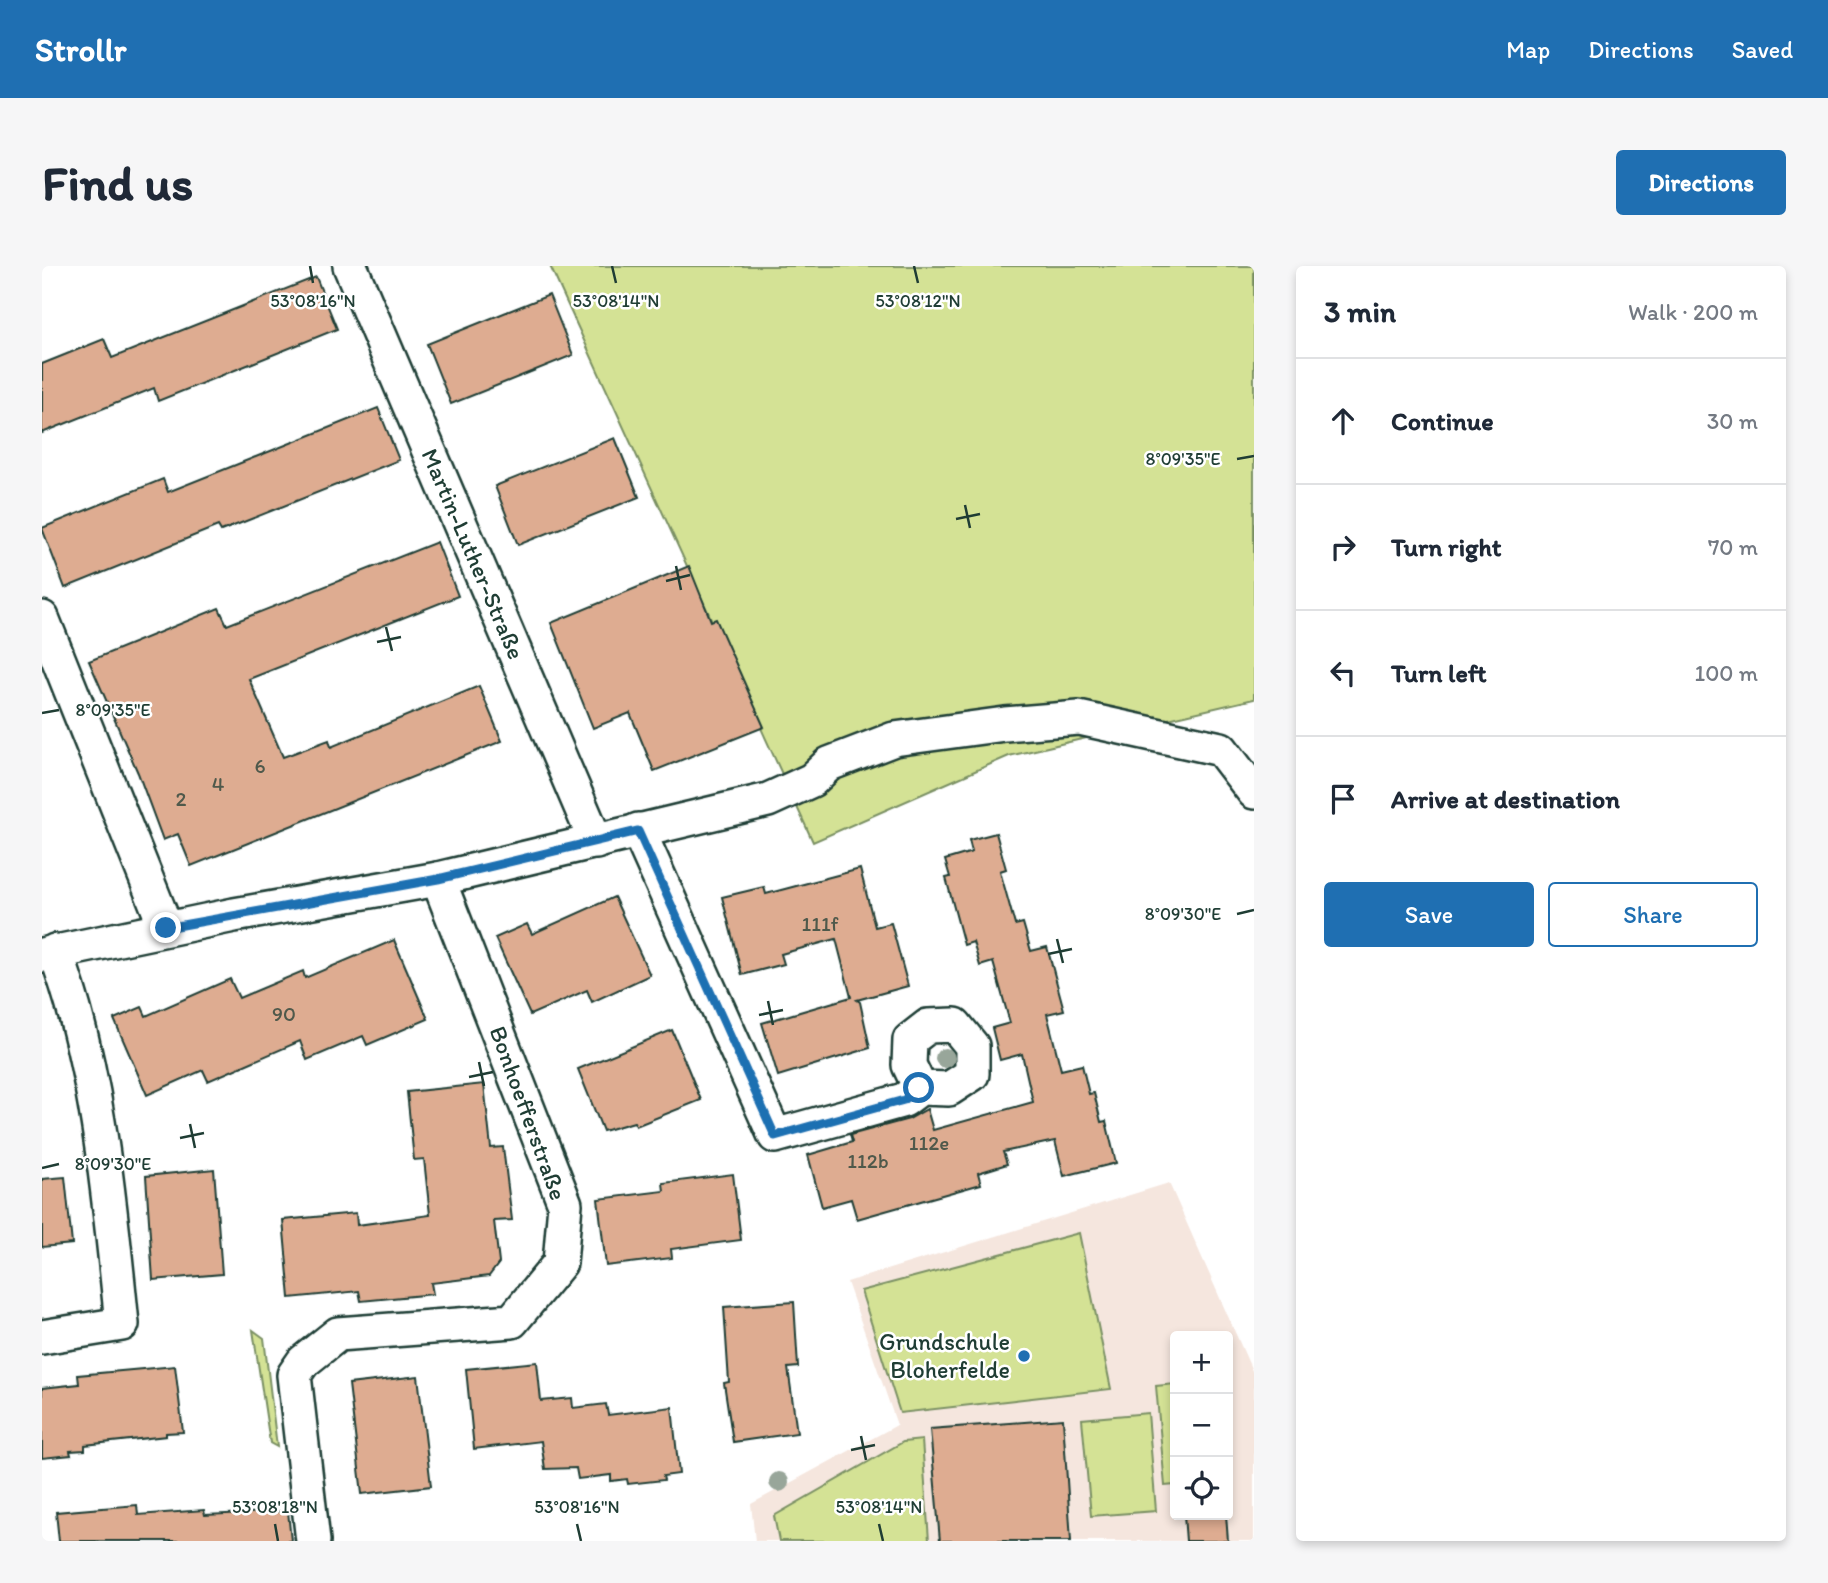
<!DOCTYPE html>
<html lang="en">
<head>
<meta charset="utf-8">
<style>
	:root { --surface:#fff; --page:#f6f6f7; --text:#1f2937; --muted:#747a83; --line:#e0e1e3; --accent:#1f6fb2 }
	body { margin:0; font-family:Itim,sans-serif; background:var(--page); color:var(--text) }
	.controls { position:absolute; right:21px; bottom:21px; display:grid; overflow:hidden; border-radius:7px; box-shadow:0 4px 10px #0003 }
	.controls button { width:63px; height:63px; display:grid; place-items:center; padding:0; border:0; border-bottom:2px solid var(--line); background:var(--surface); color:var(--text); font:35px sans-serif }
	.stop { position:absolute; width:21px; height:21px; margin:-16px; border:5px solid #1f6fb2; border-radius:50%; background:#fff }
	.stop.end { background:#1f6fb2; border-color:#fff; box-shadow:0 2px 7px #0008 }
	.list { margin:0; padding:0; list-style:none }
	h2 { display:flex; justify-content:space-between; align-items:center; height:91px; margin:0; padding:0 28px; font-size:30px }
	h2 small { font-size:23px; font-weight:400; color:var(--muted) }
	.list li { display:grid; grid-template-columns:46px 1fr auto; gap:21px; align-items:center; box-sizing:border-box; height:126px; padding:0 28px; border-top:2px solid var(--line) }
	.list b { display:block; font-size:26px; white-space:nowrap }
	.list em { font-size:23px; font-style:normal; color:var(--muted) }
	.actions { display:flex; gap:14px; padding:21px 28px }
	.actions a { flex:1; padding:16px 0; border:2px solid var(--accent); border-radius:7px; text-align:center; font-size:24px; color:var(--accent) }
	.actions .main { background:var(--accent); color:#fff }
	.icon { flex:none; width:38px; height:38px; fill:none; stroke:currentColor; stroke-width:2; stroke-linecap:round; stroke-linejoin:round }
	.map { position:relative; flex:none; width:1212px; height:1275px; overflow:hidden; border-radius:7px }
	header { display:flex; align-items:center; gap:42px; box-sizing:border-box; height:98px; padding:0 35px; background:var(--accent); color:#fff }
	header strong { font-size:33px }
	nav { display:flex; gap:38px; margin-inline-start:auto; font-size:24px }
	.intro { display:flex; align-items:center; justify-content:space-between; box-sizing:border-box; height:168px; padding:0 42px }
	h1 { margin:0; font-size:49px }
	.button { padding:18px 32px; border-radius:7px; background:var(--accent); color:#fff; font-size:24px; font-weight:700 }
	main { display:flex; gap:42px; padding:0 42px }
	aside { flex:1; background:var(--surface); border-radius:7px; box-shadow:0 4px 10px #0003 }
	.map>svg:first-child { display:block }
</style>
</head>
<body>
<header>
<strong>Strollr</strong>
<nav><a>Map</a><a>Directions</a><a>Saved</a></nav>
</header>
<div class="intro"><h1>Find us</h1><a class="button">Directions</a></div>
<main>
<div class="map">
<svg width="1212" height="1275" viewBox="0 0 1212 1275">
	<rect width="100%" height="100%" fill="#fff"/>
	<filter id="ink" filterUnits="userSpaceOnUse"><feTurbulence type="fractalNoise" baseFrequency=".0143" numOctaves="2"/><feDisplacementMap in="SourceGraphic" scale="14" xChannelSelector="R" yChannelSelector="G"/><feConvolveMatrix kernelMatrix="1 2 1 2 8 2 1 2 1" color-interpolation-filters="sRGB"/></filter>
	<g filter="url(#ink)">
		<path fill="#f5e6de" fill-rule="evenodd" d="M 1127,917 L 1212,1109 L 1212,1275 L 713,1275 L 709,1238 L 855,1159 L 805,1016 ZM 1133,1070 L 1186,1070 L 1186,1249 L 1133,1249 Z"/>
		<g fill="#d4e295" stroke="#7a9064" stroke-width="2">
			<path d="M 508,0 L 1212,0 L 1212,433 L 967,490 L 771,576 Z"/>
			<path d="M 1037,967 L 1069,1123 L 858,1147 L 819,1025 Z"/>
			<path d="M 211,1064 L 222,1072 L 235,1181 L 228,1177 Z"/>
			<path d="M 1133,1118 L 1133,1219 L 1123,1220 L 1114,1120 Z"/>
			<path d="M 1106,1147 L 1114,1245 L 1049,1250 L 1040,1153 Z"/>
			<path d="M 880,1174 L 887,1275 L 737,1275 L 732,1250 L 861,1176 Z"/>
		</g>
		<g fill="#deac91" stroke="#1f3d34" stroke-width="2">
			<path d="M 274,11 L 295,63 L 116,135 L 112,122 L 0,167 L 0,98 L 62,73 L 70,92 Z"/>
			<path d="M 507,29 L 531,89 L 409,138 L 385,78 Z"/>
			<path d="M 336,142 L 357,194 L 179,265 L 176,260 L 23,322 L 0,262 L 121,213 L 126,226 Z"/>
			<path d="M 573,172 L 597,231 L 476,279 L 453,220 Z"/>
			<path d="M 395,276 L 416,330 L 207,413 L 241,491 L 287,474 L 289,481 L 437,420 L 460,475 L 149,600 L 136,568 L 121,574 L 96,507 L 47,395 L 177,342 L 185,359 Z"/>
			<path d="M 647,300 L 669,355 L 674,353 L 722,461 L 612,505 L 588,447 L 551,462 L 509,357 Z"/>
			<path d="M 954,567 L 964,603 L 958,605 L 973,659 L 981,657 L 989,685 L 1005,681 L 1022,744 L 1005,748 L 1019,804 L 1040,799 L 1047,828 L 1052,827 L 1059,856 L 1064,855 L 1074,897 L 1022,910 L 1013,875 L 961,886 L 965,898 L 936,907 L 939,918 L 815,953 L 809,933 L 780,941 L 766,889 L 810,876 L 808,869 L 867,853 L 885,843 L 891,864 L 991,836 L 980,788 L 958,794 L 950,762 L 968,757 L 951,696 L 938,700 L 931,676 L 922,679 L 904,612 L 908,611 L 903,594 L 930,586 L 927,574 Z"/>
			<path d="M 818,603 L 833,661 L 849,657 L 866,720 L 815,734 L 818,736 L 828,782 L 736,810 L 720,757 L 809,731 L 794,673 L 739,688 L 742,698 L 700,709 L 680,631 L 722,621 L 724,628 Z"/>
			<path d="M 572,631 L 608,709 L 550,736 L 545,724 L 488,749 L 453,672 L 485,658 L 490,668 Z"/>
			<path d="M 352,674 L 386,753 L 325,779 L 321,770 L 265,794 L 258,775 L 166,815 L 161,804 L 105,829 L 72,753 L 100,741 L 104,750 L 188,713 L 197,732 L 261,705 L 263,712 Z"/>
			<path d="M 630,764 L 659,834 L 594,860 L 592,856 L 561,865 L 536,803 Z"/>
			<path d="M 442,818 L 449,882 L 461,881 L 470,954 L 452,955 L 457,997 L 447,1010 L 389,1017 L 391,1028 L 319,1035 L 317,1025 L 248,1032 L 241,954 L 314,947 L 315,959 L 388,949 L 382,893 L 372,894 L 365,826 Z"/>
			<path d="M 172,903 L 180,1008 L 111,1014 L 104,910 Z"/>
			<path d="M 691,908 L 699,974 L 629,983 L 630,992 L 564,1000 L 556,933 L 622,925 L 621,917 Z"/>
			<path d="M 23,911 L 30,978 L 0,981 L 0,913 Z"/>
			<path d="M 752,1036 L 756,1101 L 746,1102 L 755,1167 L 691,1176 L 682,1117 L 687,1116 L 682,1041 Z"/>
			<path d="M 495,1096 L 499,1135 L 530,1132 L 531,1142 L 564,1138 L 566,1149 L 630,1141 L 637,1208 L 621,1210 L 622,1214 L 586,1218 L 585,1213 L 569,1215 L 569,1209 L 536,1213 L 534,1202 L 503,1203 L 499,1175 L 432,1183 L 424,1103 Z"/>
			<path d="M 133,1100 L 141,1166 L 124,1167 L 124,1170 L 43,1179 L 43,1184 L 28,1185 L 29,1189 L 0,1192 L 0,1122 L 37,1118 L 36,1109 Z"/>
			<path d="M 376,1110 L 389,1220 L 320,1228 L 307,1118 Z"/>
			<path d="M 1021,1153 L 1029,1275 L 898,1275 L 888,1163 Z"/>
			<path d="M 95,1239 L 96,1249 L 162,1244 L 163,1249 L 246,1245 L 249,1275 L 17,1275 L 14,1246 Z"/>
			<path d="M 1142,1249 L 1184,1249 L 1186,1275 L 1144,1275 Z"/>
		</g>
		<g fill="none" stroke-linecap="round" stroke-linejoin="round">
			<defs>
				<g id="minor">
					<path id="s1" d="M 308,0 L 554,576"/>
					<path d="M 0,352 L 124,662"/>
					<path d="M 596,564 L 733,870 L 862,834 L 878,822 L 907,823 L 930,808 L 930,780 L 913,759 L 886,760 L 868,774 L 867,799 L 878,822"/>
					<path d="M 0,689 L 192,649 L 396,613 L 726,534 L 770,514 L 787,498 L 852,473 L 963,458 L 1037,452 L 1179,483 L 1212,526"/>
					<path d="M 0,1071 L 80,1058 C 68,939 56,797 13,685"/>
					<path d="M 271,1275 L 252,1109 L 261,1096 L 296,1068 L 470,1055 L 518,997 L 523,938 L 396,613"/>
				</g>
			</defs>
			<use href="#minor" stroke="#1f3d34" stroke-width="38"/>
			<use href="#minor" stroke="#fff" stroke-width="33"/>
		</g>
		<g fill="#98a69a">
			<circle cx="903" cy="792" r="10"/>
			<circle cx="737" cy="1216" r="10"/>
		</g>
	</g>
	<g fill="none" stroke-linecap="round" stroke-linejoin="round" filter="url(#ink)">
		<path stroke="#1f6fb2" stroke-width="9" d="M 124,662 L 396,613 L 596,565 L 733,870 L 862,834 L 877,822"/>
	</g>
	<path fill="none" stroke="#1f3d34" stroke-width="2.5" d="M 268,0 L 271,17M 570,0 L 574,17M 872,0 L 876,17M 1195,193 L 1212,190M 923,239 L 928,262M 914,253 L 938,248M 634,300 L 639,324M 624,315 L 648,309M 344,361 L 350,385M 335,376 L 359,371M 0,447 L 17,444M 1195,648 L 1212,644M 1015,673 L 1021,697M 1006,688 L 1030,683M 726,735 L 731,759M 717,749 L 741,744M 437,796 L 442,820M 427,811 L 451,806M 148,858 L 153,882M 138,872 L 162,867M 0,902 L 17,898M 819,1170 L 824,1194M 809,1184 L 833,1179M 233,1258 L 236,1275M 535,1258 L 539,1275M 837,1258 L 841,1275"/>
	<circle fill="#1f6fb2" stroke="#fff" stroke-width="2.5" cx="982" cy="1090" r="7"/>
	<g text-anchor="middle" stroke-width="5" stroke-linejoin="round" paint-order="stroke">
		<g font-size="21" fill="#4f594b">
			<text x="218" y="507">6</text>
			<text x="176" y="525">4</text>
			<text x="139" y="540">2</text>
			<text x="778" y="665">111f</text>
			<text x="242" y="755">90</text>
			<text x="887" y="884">112e</text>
			<text x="826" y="902">112b</text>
		</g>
		<g font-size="24" fill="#1f3d34" stroke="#fff">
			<text dy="8" stroke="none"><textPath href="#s1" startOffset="313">Martin-Luther-Straße</textPath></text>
			<text transform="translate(486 847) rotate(70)" y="8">Bonhoefferstraße</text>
		</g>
		<g font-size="24" fill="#1f3d34" stroke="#fff" text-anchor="end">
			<text x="968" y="1084">Grundschule<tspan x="968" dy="28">Bloherfelde</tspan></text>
		</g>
	</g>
	<g font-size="18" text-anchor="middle" fill="#1f3d34" stroke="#fff" stroke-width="5" stroke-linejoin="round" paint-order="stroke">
		<text x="271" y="41">53°08'16"N</text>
		<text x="574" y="41">53°08'14"N</text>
		<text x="876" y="41">53°08'12"N</text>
		<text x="1141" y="199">8°09'35"E</text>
		<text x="71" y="450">8°09'35"E</text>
		<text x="1141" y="654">8°09'30"E</text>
		<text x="71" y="904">8°09'30"E</text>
		<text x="233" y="1247">53°08'18"N</text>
		<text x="535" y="1247">53°08'16"N</text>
		<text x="837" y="1247">53°08'14"N</text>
	</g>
</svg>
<div class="controls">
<button>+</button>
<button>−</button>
<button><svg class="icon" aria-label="locate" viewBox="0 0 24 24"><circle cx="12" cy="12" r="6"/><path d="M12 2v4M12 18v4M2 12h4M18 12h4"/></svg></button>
</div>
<div class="stop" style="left:877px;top:822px"></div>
<div class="stop end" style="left:124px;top:662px"></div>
</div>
<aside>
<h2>3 min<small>Walk · 200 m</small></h2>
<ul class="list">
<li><svg class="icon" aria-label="ahead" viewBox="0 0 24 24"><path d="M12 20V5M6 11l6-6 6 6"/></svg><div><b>Continue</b></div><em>30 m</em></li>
<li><svg class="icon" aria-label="right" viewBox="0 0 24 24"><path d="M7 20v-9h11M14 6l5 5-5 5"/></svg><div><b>Turn right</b></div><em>70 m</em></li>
<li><svg class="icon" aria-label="left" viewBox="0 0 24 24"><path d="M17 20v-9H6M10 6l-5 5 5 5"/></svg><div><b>Turn left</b></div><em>100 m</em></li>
<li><svg class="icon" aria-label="arrive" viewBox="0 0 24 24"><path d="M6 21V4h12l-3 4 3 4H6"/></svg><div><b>Arrive at destination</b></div></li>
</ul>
<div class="actions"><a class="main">Save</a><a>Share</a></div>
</aside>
</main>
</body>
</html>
